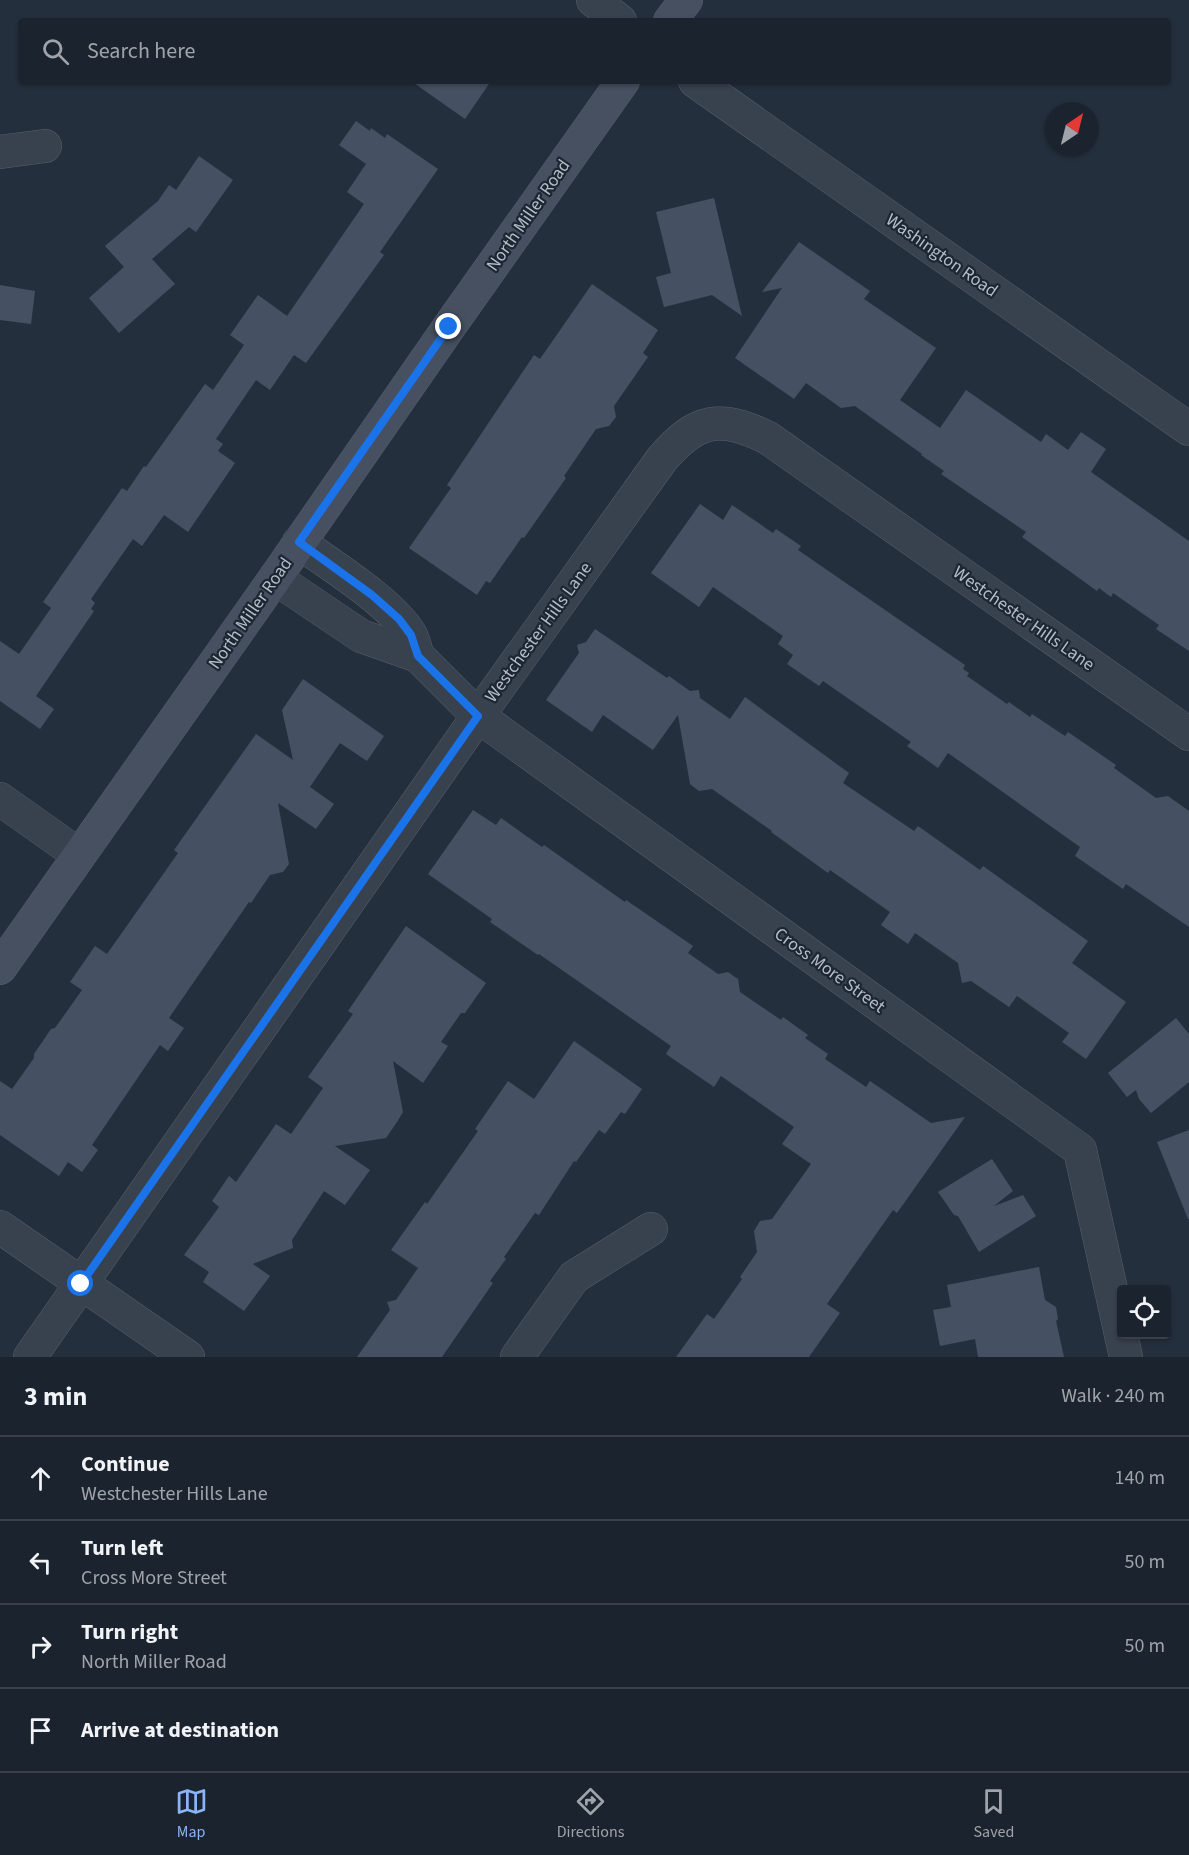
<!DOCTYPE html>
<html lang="en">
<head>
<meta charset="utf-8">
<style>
	:root { --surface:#1b232e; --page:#282f3a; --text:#f1f3f6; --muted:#a0a4aa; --line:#39404a; --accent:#8ab4f8 }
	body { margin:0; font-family:"Source Sans 3",sans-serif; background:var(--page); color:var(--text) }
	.controls { position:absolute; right:18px; bottom:18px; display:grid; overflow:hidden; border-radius:6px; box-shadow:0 2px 4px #0004 }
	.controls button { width:54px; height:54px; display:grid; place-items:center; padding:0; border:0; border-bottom:2px solid var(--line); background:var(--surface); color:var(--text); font:30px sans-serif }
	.compass { position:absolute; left:1045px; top:102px; width:54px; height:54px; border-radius:50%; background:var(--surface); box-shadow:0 2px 4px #0004; rotate:35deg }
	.stop { position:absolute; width:18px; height:18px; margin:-14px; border:4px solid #1a73e8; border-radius:50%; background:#fff }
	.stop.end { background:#1a73e8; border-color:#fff; box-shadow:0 2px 6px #0008 }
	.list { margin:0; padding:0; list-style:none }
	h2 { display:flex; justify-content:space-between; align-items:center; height:78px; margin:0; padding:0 24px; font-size:26px }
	h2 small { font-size:20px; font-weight:400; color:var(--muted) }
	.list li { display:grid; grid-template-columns:39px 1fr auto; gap:18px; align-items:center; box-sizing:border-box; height:84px; padding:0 24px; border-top:2px solid var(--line) }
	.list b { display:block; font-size:22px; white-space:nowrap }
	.list p { margin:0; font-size:20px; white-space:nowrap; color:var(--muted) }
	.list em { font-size:20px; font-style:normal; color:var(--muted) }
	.icon { flex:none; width:33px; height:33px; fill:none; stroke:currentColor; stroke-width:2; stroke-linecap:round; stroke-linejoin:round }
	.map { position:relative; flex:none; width:1189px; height:1357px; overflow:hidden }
	.search { position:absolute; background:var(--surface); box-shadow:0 2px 4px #0004; left:18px; right:18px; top:18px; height:66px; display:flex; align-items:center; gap:15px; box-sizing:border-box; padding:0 21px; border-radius:6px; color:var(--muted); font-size:22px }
	.sheet { height:414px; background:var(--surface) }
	nav { display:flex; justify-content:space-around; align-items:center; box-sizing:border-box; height:84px; border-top:2px solid var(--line); background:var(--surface); font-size:16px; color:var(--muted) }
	nav a { display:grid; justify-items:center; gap:3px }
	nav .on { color:var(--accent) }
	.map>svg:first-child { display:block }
</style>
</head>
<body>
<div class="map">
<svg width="1189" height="1357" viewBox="0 0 1189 1357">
	<rect width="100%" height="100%" fill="#242f3e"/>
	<g fill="#455162">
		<path d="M 411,81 L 491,81 L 465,119 Z"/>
		<path d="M 356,121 L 370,131 L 371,128 L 385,138 L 387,134 L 438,169 L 380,252 L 384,255 L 306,363 L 294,355 L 270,390 L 256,380 L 216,439 L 223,444 L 218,451 L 235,463 L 188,532 L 164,515 L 142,546 L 133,539 L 91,599 L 95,603 L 91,609 L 94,611 L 36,696 L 54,709 L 40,729 L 0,701 L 0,641 L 19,654 L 51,608 L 43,602 L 122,488 L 127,491 L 144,466 L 146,467 L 205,384 L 213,390 L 244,345 L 230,335 L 258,295 L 287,316 L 364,204 L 347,192 L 366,164 L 339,145 Z"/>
		<path d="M 199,156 L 233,180 L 196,232 L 189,227 L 152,259 L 175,284 L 119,333 L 89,298 L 124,267 L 105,246 L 158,201 L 169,185 L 176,190 Z"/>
		<path d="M 714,198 L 742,316 L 712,295 L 664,307 L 656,277 L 671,273 L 656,212 Z"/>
		<path d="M 799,242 L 870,291 L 864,299 L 936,348 L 900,400 L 940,428 L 966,390 L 1041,442 L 1046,434 L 1068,450 L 1081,432 L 1106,449 L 1091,472 L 1189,541 L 1189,651 L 1156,629 L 1159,625 L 1113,593 L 1111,597 L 1099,588 L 1097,591 L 1022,537 L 1026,532 L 941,474 L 944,471 L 921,455 L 922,454 L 855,406 L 841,408 L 806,383 L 794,399 L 735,358 L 782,288 L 762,292 Z"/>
		<path d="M 592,284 L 658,330 L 643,353 L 648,357 L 614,406 L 616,417 L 609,426 L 596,429 L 564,476 L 566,478 L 524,538 L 522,537 L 490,583 L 486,581 L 477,595 L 409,548 L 451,488 L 447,485 L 534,355 L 540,359 Z"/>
		<path d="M 0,285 L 35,291 L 31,324 L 0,320 Z"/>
		<path d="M 700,504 L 723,520 L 732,505 L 773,533 L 776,529 L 801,546 L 798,550 L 965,665 L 963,669 L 969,673 L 967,676 L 1007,704 L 1009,702 L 1030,717 L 1032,714 L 1065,736 L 1068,732 L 1116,765 L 1114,768 L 1156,798 L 1168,796 L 1189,811 L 1189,927 L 1126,884 L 1123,889 L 1075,856 L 1080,847 L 948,753 L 938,768 L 907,746 L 911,742 L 823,681 L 819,686 L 787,664 L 793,655 L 778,644 L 783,636 L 713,587 L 699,607 L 651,573 Z"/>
		<path d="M 595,629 L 667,678 L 669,676 L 690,691 L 699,690 L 700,698 L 730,719 L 745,697 L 849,773 L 843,783 L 914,831 L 918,826 L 980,870 L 983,866 L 1088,941 L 1072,963 L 1126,1002 L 1086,1059 L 1062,1042 L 1069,1033 L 1017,996 L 1009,1007 L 971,981 L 962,983 L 958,963 L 915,933 L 908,944 L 881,925 L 890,912 L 830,870 L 828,873 L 771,832 L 772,831 L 712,789 L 699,791 L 690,784 L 678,715 L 653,750 L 603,715 L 592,732 L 546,700 L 579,653 L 577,645 L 586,642 Z"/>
		<path d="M 303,679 L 384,736 L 367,761 L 340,743 L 310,787 L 334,804 L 316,829 L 278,803 L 289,864 L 283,872 L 270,875 L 251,903 L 249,902 L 169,1018 L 184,1028 L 168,1051 L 160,1045 L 92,1145 L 98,1150 L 82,1172 L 68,1162 L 59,1176 L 0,1135 L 0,1081 L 12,1089 L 34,1058 L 34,1054 L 51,1029 L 55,1028 L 82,990 L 70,982 L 95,946 L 107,954 L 178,853 L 174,850 L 256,734 L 293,760 L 282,710 Z"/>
		<path d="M 473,810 L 496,825 L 501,818 L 542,847 L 544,845 L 625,902 L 626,900 L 693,946 L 688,953 L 718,974 L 728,972 L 738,979 L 740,992 L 781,1020 L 783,1017 L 808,1035 L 805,1038 L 828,1054 L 825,1059 L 866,1087 L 870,1081 L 931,1123 L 965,1117 L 897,1213 L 893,1210 L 827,1304 L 840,1313 L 809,1357 L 676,1357 L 707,1314 L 714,1319 L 742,1279 L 740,1277 L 757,1252 L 754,1231 L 760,1221 L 772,1219 L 811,1164 L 782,1144 L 794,1127 L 721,1076 L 714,1087 L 666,1054 L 671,1046 L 539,954 L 538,955 L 490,922 L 492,919 L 428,874 Z"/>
		<path d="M 406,926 L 486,983 L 465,1013 L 461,1013 L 441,1042 L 448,1046 L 423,1083 L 393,1061 L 403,1112 L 397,1122 L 386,1138 L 335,1146 L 370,1170 L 345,1205 L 324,1191 L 292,1240 L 293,1248 L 253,1264 L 270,1276 L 244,1311 L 203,1282 L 209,1272 L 184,1255 L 219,1207 L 212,1201 L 229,1176 L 236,1182 L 276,1124 L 291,1134 L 323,1088 L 308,1077 L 353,1014 L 348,1011 Z"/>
		<path d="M 1176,1018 L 1189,1034 L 1189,1082 L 1151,1113 L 1139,1099 L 1136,1090 L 1127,1097 L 1108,1073 Z"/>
		<path d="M 574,1041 L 642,1089 L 625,1114 L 621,1112 L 605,1134 L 599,1130 L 576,1162 L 574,1161 L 539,1215 L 535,1213 L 504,1257 L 506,1259 L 490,1281 L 493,1283 L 442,1357 L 357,1357 L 390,1310 L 387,1302 L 396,1300 L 418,1268 L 391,1250 L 425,1202 L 427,1204 L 478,1131 L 475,1129 L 508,1081 L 534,1099 Z"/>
		<path d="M 1189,1130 L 1189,1219 L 1188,1219 L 1157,1142 Z"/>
		<path d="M 992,1159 L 1013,1191 L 994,1206 L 1023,1195 L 1036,1216 L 979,1252 L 958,1216 L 954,1215 L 938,1192 Z"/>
		<path d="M 1039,1267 L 1045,1300 L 1056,1307 L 1058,1319 L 1056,1321 L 1064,1357 L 978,1357 L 975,1339 L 940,1346 L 933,1310 L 951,1307 L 947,1285 Z"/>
	</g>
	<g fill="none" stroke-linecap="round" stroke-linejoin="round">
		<defs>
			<g id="street">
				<path d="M 593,0 L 620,21"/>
				<path d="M 695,81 L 1189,429"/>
				<path d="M 0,152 L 45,146"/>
				<path d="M 299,542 C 330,565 391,602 410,634 C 414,640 415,649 418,656"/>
				<path d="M 275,578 L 361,636 L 418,656 L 478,716 L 1080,1150 L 1126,1357"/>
				<path d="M 0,799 L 79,855"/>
				<path d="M 0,1227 L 188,1357"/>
				<path d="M 30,1357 L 478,716 L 662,459 C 696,419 720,414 768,438 L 1189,734"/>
				<path d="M 517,1357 L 574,1277 L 651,1229"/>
			</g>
			<g id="secondary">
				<path d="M 670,21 L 686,0"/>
				<path d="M 0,968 L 275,578 L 449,327 L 623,81"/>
			</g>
		</defs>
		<use href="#street" stroke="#565f6c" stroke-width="34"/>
		<use href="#secondary" stroke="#565f6c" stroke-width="34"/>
		<use href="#street" stroke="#38414e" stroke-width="33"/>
		<use href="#secondary" stroke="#465061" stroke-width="33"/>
	</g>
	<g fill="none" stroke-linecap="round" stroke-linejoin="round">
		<path stroke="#1a73e8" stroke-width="8" d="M 81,1284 L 478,716 L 418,656 L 411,635 L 399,619 L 372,595 L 299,542 L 449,327"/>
	</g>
	<g text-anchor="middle" stroke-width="4.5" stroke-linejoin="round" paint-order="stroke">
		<g font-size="18" fill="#b4bcc9" stroke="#1d2633">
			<text transform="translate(528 215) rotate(-55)" y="6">North Miller Road</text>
			<text transform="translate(942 255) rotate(35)" y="6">Washington Road</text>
			<text transform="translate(250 613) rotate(-55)" y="6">North Miller Road</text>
			<text transform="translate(1024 618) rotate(35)" y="6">Westchester Hills Lane</text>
			<text transform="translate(538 632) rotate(-54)" y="6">Westchester Hills Lane</text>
			<text transform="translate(830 970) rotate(36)" y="6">Cross More Street</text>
		</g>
	</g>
</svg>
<div class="controls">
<button><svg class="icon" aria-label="locate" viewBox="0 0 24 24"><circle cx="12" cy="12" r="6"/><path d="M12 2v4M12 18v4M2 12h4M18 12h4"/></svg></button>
</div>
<svg class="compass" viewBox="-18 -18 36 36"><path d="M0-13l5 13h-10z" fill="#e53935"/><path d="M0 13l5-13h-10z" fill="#a0a4aa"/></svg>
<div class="stop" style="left:81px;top:1284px"></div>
<div class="stop end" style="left:449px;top:327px"></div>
<div class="search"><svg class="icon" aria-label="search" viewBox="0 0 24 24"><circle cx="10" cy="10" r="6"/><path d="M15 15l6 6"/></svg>Search here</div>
</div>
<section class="sheet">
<h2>3 min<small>Walk · 240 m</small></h2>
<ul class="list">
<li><svg class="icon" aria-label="ahead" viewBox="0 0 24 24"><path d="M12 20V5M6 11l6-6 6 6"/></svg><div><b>Continue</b><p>Westchester Hills Lane</p></div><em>140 m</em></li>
<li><svg class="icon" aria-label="left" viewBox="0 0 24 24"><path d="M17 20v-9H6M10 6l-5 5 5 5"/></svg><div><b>Turn left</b><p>Cross More Street</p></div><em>50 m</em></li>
<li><svg class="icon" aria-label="right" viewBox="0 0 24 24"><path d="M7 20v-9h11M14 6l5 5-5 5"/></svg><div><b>Turn right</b><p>North Miller Road</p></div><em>50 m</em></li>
<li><svg class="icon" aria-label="arrive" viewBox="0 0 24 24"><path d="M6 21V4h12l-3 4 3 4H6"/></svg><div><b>Arrive at destination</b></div></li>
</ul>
</section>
<nav>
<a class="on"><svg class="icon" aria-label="map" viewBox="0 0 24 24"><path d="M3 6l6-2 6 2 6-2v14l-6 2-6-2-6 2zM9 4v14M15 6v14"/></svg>Map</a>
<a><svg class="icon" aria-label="directions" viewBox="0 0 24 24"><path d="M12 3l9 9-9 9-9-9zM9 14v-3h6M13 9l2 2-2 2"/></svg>Directions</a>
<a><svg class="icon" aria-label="saved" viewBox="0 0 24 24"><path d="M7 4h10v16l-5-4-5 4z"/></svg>Saved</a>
</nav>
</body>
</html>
